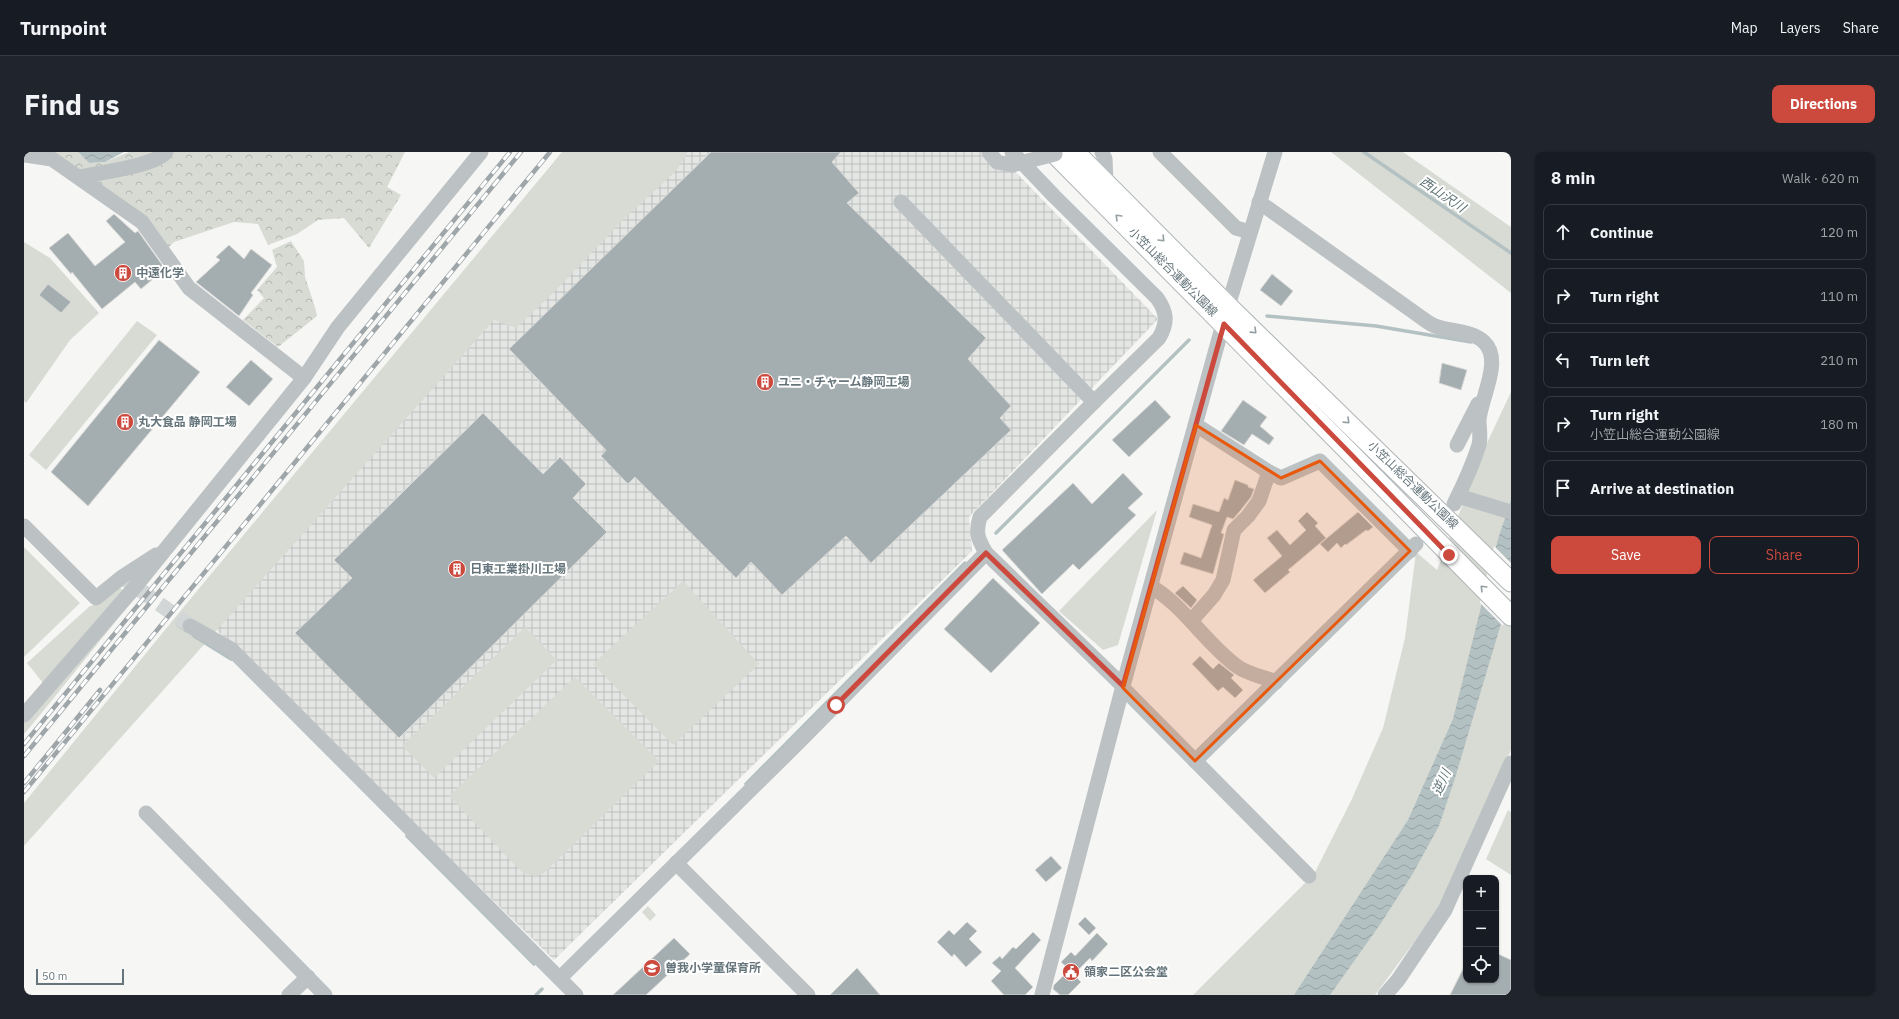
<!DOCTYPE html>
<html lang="en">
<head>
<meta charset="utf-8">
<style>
	:root { --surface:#171b24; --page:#20242c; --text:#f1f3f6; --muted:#9ea1a6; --line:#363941; --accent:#cc493e }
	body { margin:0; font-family:"IBM Plex Sans","Noto Sans JP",sans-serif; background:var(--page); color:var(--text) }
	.controls { position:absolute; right:12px; bottom:12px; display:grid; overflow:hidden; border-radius:8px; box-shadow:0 1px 3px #0004 }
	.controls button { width:36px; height:36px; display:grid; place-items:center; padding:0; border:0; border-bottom:1px solid var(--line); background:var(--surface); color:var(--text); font:20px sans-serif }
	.scale { position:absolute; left:12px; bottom:10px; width:88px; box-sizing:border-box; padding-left:4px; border:2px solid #65757b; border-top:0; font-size:11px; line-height:14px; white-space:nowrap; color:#65757b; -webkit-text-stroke:3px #fff; paint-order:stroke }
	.stop { position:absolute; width:12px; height:12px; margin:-9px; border:3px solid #cc493e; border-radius:50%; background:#fff }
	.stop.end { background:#cc493e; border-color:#fff; box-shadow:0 1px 4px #0008 }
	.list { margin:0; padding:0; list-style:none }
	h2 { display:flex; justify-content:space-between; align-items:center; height:52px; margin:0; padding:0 16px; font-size:17px }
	h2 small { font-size:13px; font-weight:400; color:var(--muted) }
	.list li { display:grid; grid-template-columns:26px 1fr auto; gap:12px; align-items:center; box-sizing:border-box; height:56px; margin:0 8px 8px; padding:0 8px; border:1px solid var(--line); border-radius:8px }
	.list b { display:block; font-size:15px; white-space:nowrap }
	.list p { margin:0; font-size:13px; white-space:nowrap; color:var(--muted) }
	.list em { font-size:13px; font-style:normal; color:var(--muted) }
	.actions { display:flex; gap:8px; padding:12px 16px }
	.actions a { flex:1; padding:9px 0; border:1px solid var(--accent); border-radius:8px; text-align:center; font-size:14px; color:var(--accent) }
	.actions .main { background:var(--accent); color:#fff }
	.icon { flex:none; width:22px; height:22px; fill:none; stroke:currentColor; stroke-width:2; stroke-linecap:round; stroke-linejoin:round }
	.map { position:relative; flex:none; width:1487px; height:843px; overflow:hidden; border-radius:8px }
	header { display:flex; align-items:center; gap:24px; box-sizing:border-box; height:56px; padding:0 20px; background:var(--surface); border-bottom:1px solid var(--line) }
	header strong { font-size:19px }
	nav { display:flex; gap:22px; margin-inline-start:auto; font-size:14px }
	.intro { display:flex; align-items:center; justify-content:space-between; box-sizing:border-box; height:96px; padding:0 24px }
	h1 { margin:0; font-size:28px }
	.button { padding:10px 18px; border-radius:8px; background:var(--accent); color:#fff; font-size:14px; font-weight:700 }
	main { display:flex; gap:24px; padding:0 24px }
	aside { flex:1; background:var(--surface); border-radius:8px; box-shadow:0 1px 3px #0004 }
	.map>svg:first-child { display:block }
</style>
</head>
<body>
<header>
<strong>Turnpoint</strong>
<nav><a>Map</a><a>Layers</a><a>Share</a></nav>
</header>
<div class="intro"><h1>Find us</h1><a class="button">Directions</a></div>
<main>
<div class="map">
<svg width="1487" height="843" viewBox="0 0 1487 843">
	<defs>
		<pattern id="industrial-grid" width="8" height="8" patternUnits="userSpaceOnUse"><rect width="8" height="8" fill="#e4e6e4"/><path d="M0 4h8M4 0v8" fill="none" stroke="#bcbfbe"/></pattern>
		<pattern id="forest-crowns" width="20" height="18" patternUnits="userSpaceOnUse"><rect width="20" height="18" fill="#d7dbd4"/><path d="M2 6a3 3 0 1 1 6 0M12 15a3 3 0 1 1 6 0" fill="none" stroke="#b2b6b1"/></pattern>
		<pattern id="water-waves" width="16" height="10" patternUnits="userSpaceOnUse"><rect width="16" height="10" fill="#b4c1c2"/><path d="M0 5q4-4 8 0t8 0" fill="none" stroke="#96a1a3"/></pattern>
	</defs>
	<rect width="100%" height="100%" fill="#f6f6f4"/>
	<path fill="url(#industrial-grid)" d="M 568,0 L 972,0 L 1134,167 L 945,365 L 948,399 L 530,808 L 181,467 Z"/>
	<g fill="#d7dbd4">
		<path d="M 538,0 L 664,0 L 652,19 L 600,67 L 529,141 L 492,176 L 470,168 L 0,694 L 0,651 L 158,457 Z"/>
		<path d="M 1307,0 L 1379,0 L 1487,75 L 1487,141 Z"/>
		<path d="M 0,90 L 26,106 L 75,161 L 46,188 L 2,251 L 0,249 Z"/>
		<path d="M 113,169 L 133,183 L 22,318 L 5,303 Z"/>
		<path d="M 1487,240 L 1487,598 L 1414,758 L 1351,843 L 1169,843 L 1290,722 L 1327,649 L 1359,576 L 1381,486 L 1392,400 L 1413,418 L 1462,293 Z"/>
		<path d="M 1133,358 L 1094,493 L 1079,498 L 1035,459 Z"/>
		<path d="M 0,395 L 56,451 L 0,505 Z"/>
		<path d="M 659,429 L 735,512 L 649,593 L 569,512 Z"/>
		<path d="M 96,436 L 101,439 L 19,531 L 3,511 L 66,454 L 76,451 Z"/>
		<path d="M 113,443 L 7,574 L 0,582 L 0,568 Z"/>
		<path d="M 501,475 L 533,508 L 410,626 L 378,594 Z"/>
		<path d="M 551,525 L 635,609 L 520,721 L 512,724 L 499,721 L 425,644 Z"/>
		<path d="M 1484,658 L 1487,660 L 1487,723 L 1462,707 Z"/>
		<path d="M 624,754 L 632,763 L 626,769 L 618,760 Z"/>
	</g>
	<g fill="url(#forest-crowns)">
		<path d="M 0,0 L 54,0 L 65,11 L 81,10 L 105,0 L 381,0 L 363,35 L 377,43 L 345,96 L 320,66 L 294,68 L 273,82 L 244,93 L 234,72 L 210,70 L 150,90 L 142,98 L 30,5 L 39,3 L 21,6 Z"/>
		<path d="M 267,89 L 280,109 L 281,125 L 291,155 L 293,164 L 254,195 L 219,168 L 240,146 L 233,138 L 253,115 L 248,98 Z"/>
	</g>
	<g fill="url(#water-waves)">
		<path d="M 54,0 L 100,0 L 81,10 L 65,11 Z"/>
		<path d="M 1487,348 L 1487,438 L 1432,623 L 1415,674 L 1388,723 L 1355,774 L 1306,843 L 1270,843 L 1384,668 L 1429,567 L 1474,387 Z"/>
	</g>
	<path fill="#f6f6f4" d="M 1470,394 L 1487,411 L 1487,445 L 1479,474 L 1456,451 Z"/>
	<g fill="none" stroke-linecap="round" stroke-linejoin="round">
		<g stroke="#b4c1c2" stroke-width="3.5">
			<path d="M 1340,0 L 1487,101"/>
			<path d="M 1243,164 L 1352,174 L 1447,190"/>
			<path d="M 972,381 L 1165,188"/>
			<path d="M 154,473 L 163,479"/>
			<path d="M 170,484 L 207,507"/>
			<path d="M 722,632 L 941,411"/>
			<path d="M 383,684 L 510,812"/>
			<path d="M 512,843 L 518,837"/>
		</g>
	</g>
	<g fill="#a4adb0" stroke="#d8d8d6">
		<path d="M 687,0 L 817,0 L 808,10 L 835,41 L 823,51 L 962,186 L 944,207 L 987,254 L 976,266 L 987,278 L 847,411 L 822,384 L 758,443 L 727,410 L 712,426 L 611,325 L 604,332 L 577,304 L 582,298 L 485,197 Z"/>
		<path d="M 90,62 L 111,81 L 114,79 L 141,117 L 117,137 L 111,130 L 78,157 L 48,120 L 47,122 L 25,96 L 44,81 L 71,114 L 101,90 L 82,69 Z"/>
		<path d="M 205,93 L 220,107 L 227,97 L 248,113 L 227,141 L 229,143 L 215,164 L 172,130 L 196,108 L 192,105 Z"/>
		<path d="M 1248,122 L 1269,139 L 1257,154 L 1236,138 Z"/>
		<path d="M 24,132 L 47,150 L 37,161 L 15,143 Z"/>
		<path d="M 135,188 L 176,220 L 64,354 L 27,320 Z"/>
		<path d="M 227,208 L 249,227 L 225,254 L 202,235 Z"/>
		<path d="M 1418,211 L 1443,218 L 1437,238 L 1415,231 Z"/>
		<path d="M 1131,248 L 1147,265 L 1105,305 L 1088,288 Z"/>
		<path d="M 1219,248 L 1243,265 L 1236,274 L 1250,286 L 1245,293 L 1228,282 L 1220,293 L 1197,279 Z"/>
		<path d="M 459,261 L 519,322 L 536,305 L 562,332 L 549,346 L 583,380 L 375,586 L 271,481 L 328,426 L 310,408 Z"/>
		<path d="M 1099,321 L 1119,342 L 1104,356 L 1112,363 L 1055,418 L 1049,412 L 1018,442 L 978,398 L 1049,331 L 1068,352 Z"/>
		<path d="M 1211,328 L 1224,333 L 1224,335 L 1230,337 L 1227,345 L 1216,359 L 1209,367 L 1203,365 L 1197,381 L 1200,382 L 1189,422 L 1156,412 L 1160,400 L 1177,406 L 1188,373 L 1165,365 L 1169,352 L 1195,360 L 1200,346 L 1204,348 Z"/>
		<path d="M 1283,360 L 1294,371 L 1291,374 L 1302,386 L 1264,418 L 1266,420 L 1241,441 L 1229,428 L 1258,404 L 1243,386 L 1253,378 L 1266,393 L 1282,378 L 1274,369 Z"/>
		<path d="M 1334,360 L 1349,375 L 1344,379 L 1342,378 L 1322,393 L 1321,392 L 1317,396 L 1313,391 L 1304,400 L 1296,392 Z"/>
		<path d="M 969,426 L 1016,471 L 967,521 L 920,477 Z"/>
		<path d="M 1159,434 L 1173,448 L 1167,456 L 1151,441 Z"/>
		<path d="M 1176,504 L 1189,517 L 1195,511 L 1210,523 L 1207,526 L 1219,538 L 1211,546 L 1199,535 L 1194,539 L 1168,512 Z"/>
		<path d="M 1027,704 L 1038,716 L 1022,730 L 1011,718 Z"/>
		<path d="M 1061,765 L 1072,776 L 1065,783 L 1054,772 Z"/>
		<path d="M 943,770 L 953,779 L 945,787 L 958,800 L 942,815 L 930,802 L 928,805 L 913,790 L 925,778 L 930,783 Z"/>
		<path d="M 1009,780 L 1017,788 L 991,816 L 1009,835 L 1001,843 L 980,843 L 967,829 L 977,819 L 968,811 L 976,804 L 978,807 L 989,795 L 992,797 Z"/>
		<path d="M 1073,781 L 1084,792 L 1068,809 L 1066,806 L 1050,822 L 1037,810 L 1047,800 L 1051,804 Z"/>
		<path d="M 650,786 L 666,802 L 622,843 L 589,843 Z"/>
		<path d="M 1472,801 L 1487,808 L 1487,843 L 1426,843 L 1442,811 L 1442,828 L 1472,828 Z"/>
		<path d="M 833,816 L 856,843 L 806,843 Z"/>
		<path d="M 1045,818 L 1057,830 L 1044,843 L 1036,843 L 1029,837 L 1030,833 Z"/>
	</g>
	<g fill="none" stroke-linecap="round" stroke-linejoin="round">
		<path stroke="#d2d6d6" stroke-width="15" stroke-dasharray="15 8" stroke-linecap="butt" d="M 98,425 L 166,474"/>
		<defs>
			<g id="major">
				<path d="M 1029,0 L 1487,464"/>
				<path d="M 1051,0 L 1204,154 L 1487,430"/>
			</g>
		</defs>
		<use href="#major" stroke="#b0b5b7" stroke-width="21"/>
		<g stroke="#bcc1c3" stroke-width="15">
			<path d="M 988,0 L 1030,44 L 1133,146 C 1143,160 1144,171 1135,186 L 1070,250 L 956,365 C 951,381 954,387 962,401 L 1099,534"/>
			<path d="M 1078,0 L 1081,7 L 1082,30"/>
			<path d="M 1136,0 L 1212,76 L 1226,80"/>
			<path d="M 0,3 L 28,7 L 118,70 L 165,136 L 280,226"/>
			<path d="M 55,25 C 74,21 131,14 142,0"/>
			<path d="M 877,50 L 1070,250"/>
			<path d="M 1235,50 L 1398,166 C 1402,169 1406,172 1411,174 C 1426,180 1447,178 1460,190 C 1479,208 1457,245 1455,268 C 1455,276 1457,285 1455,293 C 1449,312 1439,334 1430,352"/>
			<path d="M 1172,273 L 1245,320 L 1257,326 L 1296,309 L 1386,399"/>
			<path d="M 1433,293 L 1454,252"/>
			<path d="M 1434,344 L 1487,360"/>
			<path d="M 0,374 L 72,446 L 98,425 L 132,403"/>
			<path d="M 1128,435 C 1162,456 1182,492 1214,515 C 1224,522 1240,525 1252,530"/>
			<path d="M 1167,469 L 1190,443 L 1199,428 L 1210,378 L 1224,364 L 1235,349 L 1245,320"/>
			<path d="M 166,474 L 207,497 L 552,843"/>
			<path d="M 1099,536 L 1285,724"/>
			<path d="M 0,563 L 111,435 L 280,226 L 314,175 L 457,0"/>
			<path d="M 1171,609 L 1392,392"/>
			<path d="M 122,661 L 301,843"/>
			<path d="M 652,711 L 784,843"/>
			<path d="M 536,826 L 775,590 L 962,401"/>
			<path d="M 265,843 L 284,825"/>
			<path d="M 1018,843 L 1099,534 L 1204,154 L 1251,0"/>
			<path d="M 1361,843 L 1374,828 L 1421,758 L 1487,611"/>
		</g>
		<use href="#major" stroke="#fff" stroke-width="19"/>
		<defs>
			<g id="rail">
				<path d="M 0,592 L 486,0"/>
				<path d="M 0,604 L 497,0"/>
				<path d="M 0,631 L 76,538"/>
				<path d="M 0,640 L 526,0"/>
			</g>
		</defs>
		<use href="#rail" stroke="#9ea6a9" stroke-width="4.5"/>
		<use href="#rail" stroke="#fff" stroke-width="3" stroke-dasharray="9" stroke-linecap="butt"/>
		<path stroke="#bcc1c3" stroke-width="15" d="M 965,0 L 973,10 L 988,13 L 1031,2"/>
	</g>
	<defs><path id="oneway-chevron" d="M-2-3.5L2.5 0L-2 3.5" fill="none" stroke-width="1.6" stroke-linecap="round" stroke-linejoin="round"/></defs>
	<g stroke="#939ea3">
		<use href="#oneway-chevron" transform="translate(1094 65) rotate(-135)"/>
		<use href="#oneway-chevron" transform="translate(1138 87) rotate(46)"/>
		<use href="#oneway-chevron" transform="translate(1230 179) rotate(44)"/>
		<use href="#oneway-chevron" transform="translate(1323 269) rotate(44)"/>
		<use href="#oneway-chevron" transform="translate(1459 436) rotate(-135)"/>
	</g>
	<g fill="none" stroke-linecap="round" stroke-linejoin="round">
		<path stroke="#cc493e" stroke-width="5" d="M 812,553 L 962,401 L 1099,534 L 1200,172 L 1425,403"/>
	</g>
	<path fill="#e8590c" fill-opacity="0.2" stroke="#e8590c" stroke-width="3" stroke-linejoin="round" d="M 1172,273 L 1257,326 L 1296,309 L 1386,399 L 1171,609 L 1099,536 Z"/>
	<defs>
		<symbol id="building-disc" viewBox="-11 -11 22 22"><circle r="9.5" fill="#cc493e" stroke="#fff"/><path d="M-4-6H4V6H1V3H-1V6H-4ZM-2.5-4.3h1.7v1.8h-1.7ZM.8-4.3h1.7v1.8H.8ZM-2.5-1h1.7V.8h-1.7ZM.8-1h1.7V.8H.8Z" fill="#fff"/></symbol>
		<symbol id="school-disc" viewBox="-11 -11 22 22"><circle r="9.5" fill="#cc493e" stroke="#fff"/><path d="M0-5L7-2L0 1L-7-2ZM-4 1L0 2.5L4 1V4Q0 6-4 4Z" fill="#fff"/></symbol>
		<symbol id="civic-disc" viewBox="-11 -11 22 22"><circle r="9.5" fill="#cc493e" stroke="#fff"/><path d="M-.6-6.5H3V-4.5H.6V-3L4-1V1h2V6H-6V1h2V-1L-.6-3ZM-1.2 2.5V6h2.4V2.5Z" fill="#fff"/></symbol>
	</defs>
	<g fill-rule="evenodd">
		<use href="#building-disc" x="89" y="111" width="20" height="20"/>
		<use href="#building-disc" x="731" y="220" width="20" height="20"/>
		<use href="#building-disc" x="91" y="260" width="20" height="20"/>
		<use href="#building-disc" x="423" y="407" width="20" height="20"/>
		<use href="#school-disc" x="618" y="806" width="20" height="20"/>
		<use href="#civic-disc" x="1037" y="810" width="20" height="20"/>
	</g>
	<g text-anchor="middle" stroke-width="4" stroke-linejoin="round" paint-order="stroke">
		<g font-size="12" fill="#65757b" stroke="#fff">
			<text transform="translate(1149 120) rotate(45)" y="4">小笠山総合運動公園線</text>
			<text transform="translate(1389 333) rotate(44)" y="4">小笠山総合運動公園線</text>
		</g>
		<g font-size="12" font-weight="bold" fill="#65757b" stroke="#fff" text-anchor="start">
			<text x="112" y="125">中遠化学</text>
			<text x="754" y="234">ユニ・チャーム静岡工場</text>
			<text x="114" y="274">丸大食品 静岡工場</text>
			<text x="446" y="421">日東工業掛川工場</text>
			<text x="641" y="820">曽我小学童保育所</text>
			<text x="1060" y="824">領家二区公会堂</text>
		</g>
		<g font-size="13" font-style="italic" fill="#607476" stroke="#fff">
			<text transform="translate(1419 42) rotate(34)" y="5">西山沢川</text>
			<text transform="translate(1417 630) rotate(-65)" y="5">逆川</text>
		</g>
	</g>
</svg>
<div class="controls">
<button>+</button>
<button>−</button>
<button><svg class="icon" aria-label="locate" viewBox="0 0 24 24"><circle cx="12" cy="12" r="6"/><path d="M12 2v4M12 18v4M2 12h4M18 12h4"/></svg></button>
</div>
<div class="scale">50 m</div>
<div class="stop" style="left:812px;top:553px"></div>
<div class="stop end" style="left:1425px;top:403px"></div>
</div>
<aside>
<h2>8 min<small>Walk · 620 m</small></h2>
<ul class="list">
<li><svg class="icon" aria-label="ahead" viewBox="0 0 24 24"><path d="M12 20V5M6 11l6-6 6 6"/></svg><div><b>Continue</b></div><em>120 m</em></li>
<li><svg class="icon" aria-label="right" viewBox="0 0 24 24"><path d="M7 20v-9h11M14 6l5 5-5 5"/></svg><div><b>Turn right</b></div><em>110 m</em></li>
<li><svg class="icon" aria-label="left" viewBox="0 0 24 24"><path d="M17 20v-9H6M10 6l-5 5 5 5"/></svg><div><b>Turn left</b></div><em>210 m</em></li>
<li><svg class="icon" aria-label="right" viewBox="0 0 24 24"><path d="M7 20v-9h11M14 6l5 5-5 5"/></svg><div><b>Turn right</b><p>小笠山総合運動公園線</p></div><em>180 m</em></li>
<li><svg class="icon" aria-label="arrive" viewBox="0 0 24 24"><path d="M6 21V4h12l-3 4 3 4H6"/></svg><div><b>Arrive at destination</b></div></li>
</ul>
<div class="actions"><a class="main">Save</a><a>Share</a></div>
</aside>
</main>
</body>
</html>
